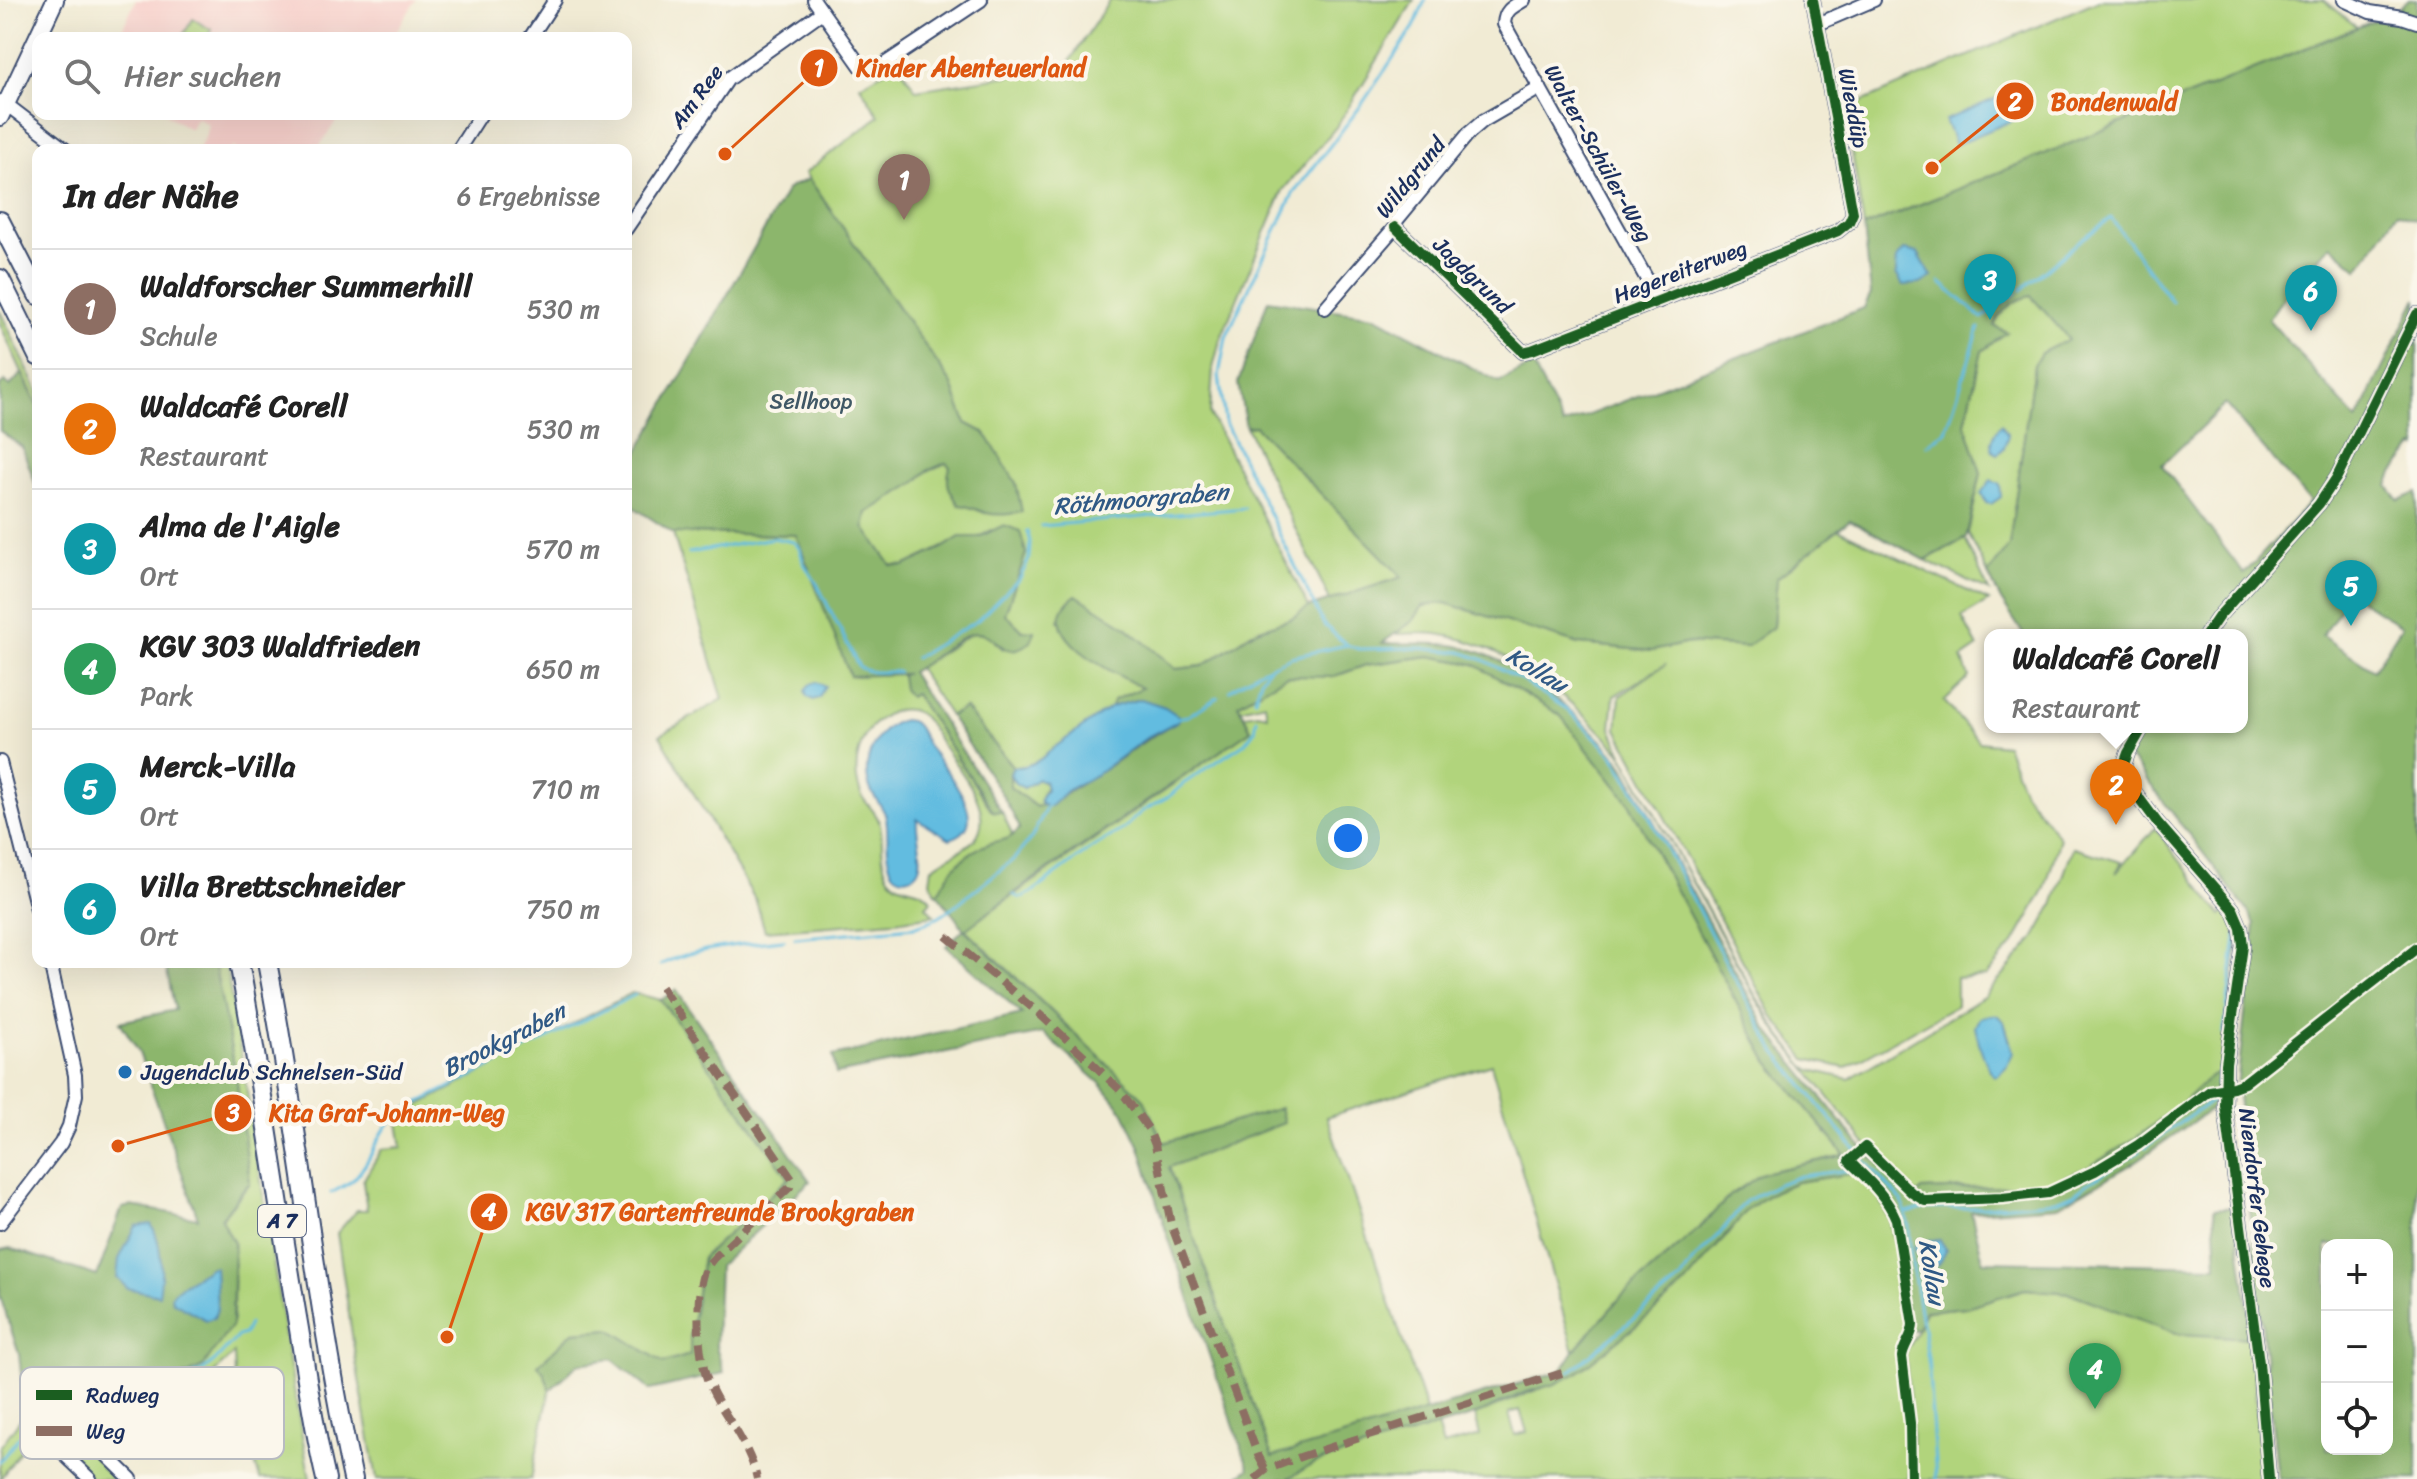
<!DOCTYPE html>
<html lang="de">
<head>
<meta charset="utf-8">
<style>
	:root { --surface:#fff; --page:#f2f2f2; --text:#222; --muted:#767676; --line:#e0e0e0; --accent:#1f6fb2 }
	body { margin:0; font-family:Sriracha,sans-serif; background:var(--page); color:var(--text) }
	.controls { position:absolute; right:24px; bottom:24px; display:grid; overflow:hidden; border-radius:16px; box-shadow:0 8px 32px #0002 }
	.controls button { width:72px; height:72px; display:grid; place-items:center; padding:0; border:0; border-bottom:2px solid var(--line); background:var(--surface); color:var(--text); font:40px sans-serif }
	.you { position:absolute; left:1348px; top:838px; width:28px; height:28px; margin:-20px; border:6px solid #fff; border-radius:50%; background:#1a73e8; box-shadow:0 0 0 12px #1a73e833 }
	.badge { display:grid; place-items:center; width:52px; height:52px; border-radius:50%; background:var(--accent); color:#fff; font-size:26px; font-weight:700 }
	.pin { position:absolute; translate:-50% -66px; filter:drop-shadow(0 2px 4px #0008) }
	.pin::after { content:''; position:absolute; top:42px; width:28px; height:24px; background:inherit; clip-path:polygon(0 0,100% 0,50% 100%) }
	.popup { position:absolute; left:1984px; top:629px; width:264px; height:104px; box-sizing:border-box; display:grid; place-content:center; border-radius:16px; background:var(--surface); filter:drop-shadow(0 2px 6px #0005); font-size:26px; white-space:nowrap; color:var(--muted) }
	.popup b { font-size:30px; color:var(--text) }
	.popup::after { content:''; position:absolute; left:50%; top:100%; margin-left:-16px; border:16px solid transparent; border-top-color:var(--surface) }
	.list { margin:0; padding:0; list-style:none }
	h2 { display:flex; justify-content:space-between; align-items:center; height:104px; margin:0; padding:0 32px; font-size:34px }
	h2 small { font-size:26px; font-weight:400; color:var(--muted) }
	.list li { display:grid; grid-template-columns:52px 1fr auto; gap:24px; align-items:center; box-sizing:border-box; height:120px; padding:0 32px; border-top:2px solid var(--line) }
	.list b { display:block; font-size:30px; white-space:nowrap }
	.list p { margin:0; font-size:26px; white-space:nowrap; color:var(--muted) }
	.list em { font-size:26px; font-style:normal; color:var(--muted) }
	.icon { flex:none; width:44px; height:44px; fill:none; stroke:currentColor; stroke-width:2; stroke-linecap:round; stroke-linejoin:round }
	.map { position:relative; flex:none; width:2417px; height:1479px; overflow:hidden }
	.search { position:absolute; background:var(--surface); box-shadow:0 8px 32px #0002; left:32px; top:32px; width:600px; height:88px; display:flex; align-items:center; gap:20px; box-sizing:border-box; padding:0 28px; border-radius:16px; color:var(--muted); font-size:30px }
	.panel { position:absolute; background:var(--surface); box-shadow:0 8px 32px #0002; left:32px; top:144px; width:600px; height:824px; border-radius:16px }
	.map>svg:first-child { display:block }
</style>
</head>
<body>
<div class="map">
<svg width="2417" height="1479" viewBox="0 0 2417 1479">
	<rect width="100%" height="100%" fill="#fbf7ec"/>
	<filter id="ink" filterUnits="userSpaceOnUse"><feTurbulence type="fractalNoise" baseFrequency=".0125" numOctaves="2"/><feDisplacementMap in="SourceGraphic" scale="16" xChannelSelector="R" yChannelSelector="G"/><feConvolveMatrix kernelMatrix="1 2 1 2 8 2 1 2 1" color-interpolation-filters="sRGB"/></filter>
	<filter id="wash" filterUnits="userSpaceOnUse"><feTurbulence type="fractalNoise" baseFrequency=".006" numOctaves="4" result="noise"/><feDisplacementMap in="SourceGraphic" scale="32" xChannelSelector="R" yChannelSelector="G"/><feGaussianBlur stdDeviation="1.8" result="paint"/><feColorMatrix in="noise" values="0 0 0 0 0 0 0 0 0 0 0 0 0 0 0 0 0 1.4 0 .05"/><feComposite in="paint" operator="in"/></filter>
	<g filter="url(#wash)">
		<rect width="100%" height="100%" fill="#f1ebd4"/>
		<g fill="#f7d0cb">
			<path d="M 136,0 L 416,0 L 392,38 L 118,38 Z"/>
			<path d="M 165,114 L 341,114 L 317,150 L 238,150 L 233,147 L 230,150 L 197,150 L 205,138 L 208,124 L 197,118 L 190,129 Z"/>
		</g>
		<g fill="#b1d47c" stroke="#66826d" stroke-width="2" fill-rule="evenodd">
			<path d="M 1110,0 L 1414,0 L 1337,126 L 1283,190 L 1220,340 L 1213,368 L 1210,414 L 1309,607 L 1290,619 L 1257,630 L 1202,666 L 1176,669 L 1126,627 L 1076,596 L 1066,603 L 1059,621 L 1107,668 L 1143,688 L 1114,700 L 1111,707 L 1048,752 C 1039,763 1028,767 1013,767 L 965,708 L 950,716 L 918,668 L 972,633 L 986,634 L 1003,649 L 1022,630 L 1005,614 L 1026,553 L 991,530 L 979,537 L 960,537 L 944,547 L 904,566 L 891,565 L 864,528 L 867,513 L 916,482 L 927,471 L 946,462 L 950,467 L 969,506 L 985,513 L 985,433 L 966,423 L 951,383 L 805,173 L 879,116 L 860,85 L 898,63 L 916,90 L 1066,67 Z"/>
			<path d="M 2099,0 L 2324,0 L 2357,27 L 1864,227 L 1845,109 Z"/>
			<path d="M 193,19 L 212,30 L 207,38 L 181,38 Z"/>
			<path d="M 2031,296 L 2070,339 L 2041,353 L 2034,365 L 2009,546 L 1988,574 L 1968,533 L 1981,473 L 1965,423 L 1982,351 L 2006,332 L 1994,326 C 2002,310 2013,299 2031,296 Z"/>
			<path d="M 0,311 L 38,391 L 38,407 L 0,324 Z"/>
			<path d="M 1255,426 L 1402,577 L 1331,602 L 1246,427 Z"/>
			<path d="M 1837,529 L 1989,601 L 1962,617 L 1978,647 L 1962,658 L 1969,677 L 1944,701 L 1979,742 L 2006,745 L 2024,792 L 2060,838 L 2045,888 L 2014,943 L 1986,976 L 1956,978 L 1956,1006 L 1845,1068 L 1806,1059 L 1772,1015 L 1617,729 L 1620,696 L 1666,664 L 1614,696 L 1611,728 L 1622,754 L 1755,995 L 1781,1036 L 1805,1066 L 1811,1070 L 1849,1079 L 1985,996 L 2034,939 L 2053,905 L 2073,848 L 2122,862 L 2116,873 L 2155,828 L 2221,915 L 2228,911 L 2236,929 L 2238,942 L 2221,1071 L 2206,1080 L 2182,1103 L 2137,1137 L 2089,1167 L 2045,1185 L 1922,1190 L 1917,1194 L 1866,1144 L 1780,1036 L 1754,995 L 1622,754 C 1573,700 1512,645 1437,634 C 1423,632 1408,634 1394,634 L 1413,621 L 1423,605 L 1445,603 L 1579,644 L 1652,651 L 1689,643 L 1745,647 L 1773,627 L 1777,578 ZM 2004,1022 L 2010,1041 L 1987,1067 Z"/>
			<path d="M 673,533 L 796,535 L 850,676 L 906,673 L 915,694 L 992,811 L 1002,812 L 1013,836 L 1010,840 L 1003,841 L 939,893 L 936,892 L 930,881 L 932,868 C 944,858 965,850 974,840 C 998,812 958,768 942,745 C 935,734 929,722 920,714 C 905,706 893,709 880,719 C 857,736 850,773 863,798 C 869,807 877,813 880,824 C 884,840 879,865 890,878 C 901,892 923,884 931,901 L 926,906 L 934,915 L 895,921 L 765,931 L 756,901 L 660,735 L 723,699 Z"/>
			<path d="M 1965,539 L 1989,591 L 1925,560 Z"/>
			<path d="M 1429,656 L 1474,664 L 1560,715 L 1628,801 L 1768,1061 L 1845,1155 L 1763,1173 L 1731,1195 L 1696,1231 L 1621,1297 L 1574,1351 L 1491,1064 L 1327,1117 L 1427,1413 L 1272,1458 L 1169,1167 L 1284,1123 L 1280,1109 L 1163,1143 L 1144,1099 L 965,929 L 1251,730 L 1244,715 L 1258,713 L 1267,715 L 1265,703 L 1240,709 L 1238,704 L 1286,676 L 1342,674 L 1366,665 Z"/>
			<path d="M 1010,774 L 1015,783 L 1024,788 L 1038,779 L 1047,784 L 1040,799 L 1042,805 L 1036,807 L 1010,787 Z"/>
			<path d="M 214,962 L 225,962 C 257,1134 277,1308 310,1479 L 260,1479 L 254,1460 L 237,1421 L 234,1353 L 199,1388 L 110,1405 L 62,1408 L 44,1417 L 0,1479 L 0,1447 L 25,1413 L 38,1403 L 54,1398 L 162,1386 L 203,1367 L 233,1321 L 234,1243 L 221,1219 L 250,1183 L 236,1075 Z"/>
			<path d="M 632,993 L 661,1000 L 789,1178 L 703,1257 L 690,1335 L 690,1355 L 664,1363 L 610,1329 L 573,1332 L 538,1365 L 544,1373 L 550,1390 L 531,1479 L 377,1479 L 356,1362 L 337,1233 L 357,1210 L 367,1210 L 363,1181 L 382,1149 L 402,1147 L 397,1117 Z"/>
			<path d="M 1856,1173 L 1879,1198 L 1889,1215 L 1911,1331 L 1900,1352 L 1908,1424 L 1909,1479 L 1287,1479 L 1315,1463 L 1437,1426 L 1443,1446 L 1480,1436 L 1475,1415 L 1576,1374 L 1656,1310 L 1724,1239 L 1748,1209 L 1775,1191 L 1797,1182 ZM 1520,1410 L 1527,1432 L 1515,1435 L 1509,1413 Z"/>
			<path d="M 2025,1289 L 2070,1293 L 2179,1333 L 2252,1338 L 2261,1479 L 1913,1479 L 1912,1425 L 1905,1352 L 1916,1333 L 1925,1311 L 1966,1307 Z"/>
			<path d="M 85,1438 L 128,1479 L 93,1479 L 72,1459 L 72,1453 Z"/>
		</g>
		<g fill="#8cb66c" stroke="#547265" stroke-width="2" fill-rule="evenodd">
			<path d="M 2409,0 L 2417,0 L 2417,220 L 2397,213 L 2358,269 L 2330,245 L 2295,282 L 2268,319 L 2357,420 L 2417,298 L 2417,448 L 2414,447 L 2393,473 L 2388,486 L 2399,500 L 2417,493 L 2417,1479 L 2278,1479 L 2237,1086 L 2255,924 L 2247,910 L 2106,727 L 2242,727 L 2242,635 L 2024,635 L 2001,600 L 1988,574 L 2009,546 L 2034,365 L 2041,353 L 2069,339 L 2031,296 C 2013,299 2001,310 1994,326 L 2007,332 L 1982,351 L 1965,423 L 1981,473 L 1966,538 L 1925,560 L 1850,520 L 1777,578 L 1773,627 L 1746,647 L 1689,643 L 1652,651 L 1579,644 L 1445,603 L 1423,606 L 1413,621 L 1382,643 C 1409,645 1436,641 1462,647 C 1513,659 1555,695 1591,730 C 1603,742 1615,753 1624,767 L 1766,1028 L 1859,1144 L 1912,1197 L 1922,1190 L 2045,1185 L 2089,1167 L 2137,1137 L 2182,1103 L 2206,1080 L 2221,1071 L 2220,1103 L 2132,1164 L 2058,1206 L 1971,1212 L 1983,1261 L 2217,1266 L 2214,1209 L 2234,1207 L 2252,1338 L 2179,1334 L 2070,1293 L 2025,1289 L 1966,1307 L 1925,1311 L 1918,1329 L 1909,1331 L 1892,1225 L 1879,1198 L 1855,1173 L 1797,1182 L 1775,1191 L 1748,1209 L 1686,1283 L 1656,1310 L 1576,1374 L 1555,1384 L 1524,1393 L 1475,1415 L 1315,1463 L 1287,1479 L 1234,1479 L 1249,1469 L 1166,1231 L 1140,1147 L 1123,1111 L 1101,1084 L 1043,1033 L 836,1074 L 833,1056 L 1022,1014 L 946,946 L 964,929 L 936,892 L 939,892 C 947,871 966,852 988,844 C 1004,838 1007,843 1020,828 L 1003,796 L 950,716 L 965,708 L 1013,767 L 1010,774 L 1010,787 L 1036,807 L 1042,805 L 1051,806 C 1065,792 1080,785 1097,774 C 1124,757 1147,737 1176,722 L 1141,699 L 1111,707 L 1114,700 L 1142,688 C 1113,672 1025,632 1076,595 L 1126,627 L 1176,669 L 1202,666 L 1257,630 L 1290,619 L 1309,607 L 1402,577 L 1255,426 L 1246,427 L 1238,383 L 1268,300 L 1374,316 L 1499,382 L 1533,365 L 1563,425 L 1864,308 L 1871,294 L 1864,227 L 2378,19 L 2401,7 ZM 2225,404 L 2310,502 L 2244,574 L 2162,465 ZM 2350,593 L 2402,626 L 2374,670 L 2322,636 ZM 1429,656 L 1474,664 L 1560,715 L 1628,801 L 1768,1061 L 1845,1155 L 1763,1173 L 1731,1195 L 1696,1231 L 1621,1297 L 1574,1351 L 1561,1371 L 1272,1457 L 1169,1167 L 1284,1123 L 1280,1108 L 1163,1143 L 1144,1099 L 965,930 L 1028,883 L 1251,730 L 1238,704 L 1286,676 L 1332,677 L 1366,665 ZM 2327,1245 L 2387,1245 L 2387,1449 L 2327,1449 Z"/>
			<path d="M 809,179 L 951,383 L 966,423 L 985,433 L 1016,483 L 1022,512 C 1010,514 999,516 986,513 C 977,510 969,506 959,505 C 949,490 945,484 950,467 L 946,463 L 927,471 L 916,482 L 867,513 L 864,527 L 891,565 L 904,566 L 944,547 L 960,537 L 979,537 L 1004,525 L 1020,531 L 1026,553 L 1005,614 L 1022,630 L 1034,631 L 1031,642 C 998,664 1000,632 975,633 C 960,634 927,664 911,672 L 1002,812 L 993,811 L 915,694 L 909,697 L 903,689 L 901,676 L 904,674 L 850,676 L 796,535 L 673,533 L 626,502 L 626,473 L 787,190 L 792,186 Z"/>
			<path d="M 22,373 L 38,407 L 38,491 L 22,447 L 0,431 L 0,386 L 5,381 L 10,386 Z"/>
			<path d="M 165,962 L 214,962 L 236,1075 L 250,1183 L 242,1191 L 221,1219 L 234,1243 L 232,1325 L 203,1367 L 162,1386 L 54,1398 L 38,1403 L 25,1413 L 19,1354 L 0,1296 L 0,1250 L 10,1248 L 97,1276 L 122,1208 L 131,1206 L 198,1218 L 138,1050 L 120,1022 L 175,1010 Z"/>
			<path d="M 676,990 L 810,1181 L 719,1266 L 716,1346 L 724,1373 L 650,1390 L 612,1359 L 578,1364 L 550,1390 L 544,1373 L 538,1365 L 573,1332 L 610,1329 L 664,1363 L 690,1355 L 690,1335 L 703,1257 L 789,1178 L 661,1000 Z"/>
		</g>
		<g fill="#62bce0" stroke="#3e769f" stroke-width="2">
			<path d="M 2006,94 L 2016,119 L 1955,145 L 1945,120 Z"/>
			<path d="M 1904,250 L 1918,253 L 1932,277 L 1920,284 L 1903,285 L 1896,274 L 1897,258 Z"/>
			<path d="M 2001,424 L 2008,435 L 2004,448 L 1998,454 L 1994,452 C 1988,444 1996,431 2001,424 Z"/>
			<path d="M 1991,480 L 2000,485 L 2001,497 L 1991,504 L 1986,503 L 1981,493 Z"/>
			<path d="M 816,682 L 825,686 L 819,698 L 813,700 L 807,697 L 805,691 L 809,685 Z"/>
			<path d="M 1141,699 L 1165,707 L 1180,717 L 1176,722 L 1149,736 L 1096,775 L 1066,791 L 1051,806 L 1042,805 L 1040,799 L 1046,789 L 1044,781 L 1038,779 L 1024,788 L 1015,783 L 1010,774 L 1013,767 C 1028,767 1039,763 1048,752 L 1111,707 Z"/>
			<path d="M 903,720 C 908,721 911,720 915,724 C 921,729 923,739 928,746 C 941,766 998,825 950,839 L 917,819 C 915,833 924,854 919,868 C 915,879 900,881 893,872 C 885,862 889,831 886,817 C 883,805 872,797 869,785 C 861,759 878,727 903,720 Z"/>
			<path d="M 1989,1015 L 1997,1015 L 2004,1022 L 2013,1053 L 2006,1067 L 1997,1076 L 1993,1075 C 1983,1060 1979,1044 1975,1027 L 1979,1018 Z"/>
			<path d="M 151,1224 C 162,1242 163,1274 159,1295 L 127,1288 L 117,1278 L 119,1259 L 136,1226 Z"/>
			<path d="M 1930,1240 L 1940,1240 L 1946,1249 L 1938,1265 L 1923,1261 L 1914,1250 L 1915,1246 Z"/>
			<path d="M 211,1267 L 215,1267 L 217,1309 L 214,1318 L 206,1320 L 172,1301 L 171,1296 C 182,1282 197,1277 211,1267 Z"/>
		</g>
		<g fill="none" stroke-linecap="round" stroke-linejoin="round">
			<g stroke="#62bce0" stroke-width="3">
				<path d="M 1425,0 L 1414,27 L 1360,107 L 1293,194 L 1226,337 L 1219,375 L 1225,423 L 1324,625 L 1347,645 L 1359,649 L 1417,648 L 1461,652 L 1484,660 L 1521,680 L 1567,709 L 1613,755 L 1646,810 L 1722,955 L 1775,1051 L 1864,1160 L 1902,1201 L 1909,1228 L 1910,1251 L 1928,1359 L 1936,1479"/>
				<path d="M 2127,240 L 2172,302"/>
				<path d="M 2077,243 L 2111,218 L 2125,238"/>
				<path d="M 1940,282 L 1982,318 L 2016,293"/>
				<path d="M 2021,290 L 2075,245"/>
				<path d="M 1926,446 L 1946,431 L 1979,328"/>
				<path d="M 1041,526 L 1245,508"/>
				<path d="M 689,553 L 773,538 L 794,542 L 800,549 L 803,562 L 817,584 L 859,667 C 871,675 884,671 898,672"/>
				<path d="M 915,658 L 978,620 L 1020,578 L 1029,559 L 1030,542 L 1027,531"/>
				<path d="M 1230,690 L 1259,671 L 1291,657 L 1347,645"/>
				<path d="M 1255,699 L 1261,679 L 1269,667"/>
				<path d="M 1176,718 L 1188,716 L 1218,697"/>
				<path d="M 1014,895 L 1020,898 L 1031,893 L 1090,849 L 1123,829 L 1141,812 L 1171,795 L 1183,784 L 1245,743 L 1255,730 L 1257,719"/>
				<path d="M 795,938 L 914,927 L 931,921 L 951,909 L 1014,859 L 1032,837 L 1049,802"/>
				<path d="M 661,965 C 686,949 753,943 784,940"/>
				<path d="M 2224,1033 L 2236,937"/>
				<path d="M 2217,1084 L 2221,1064"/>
				<path d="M 2145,1147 L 2213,1100 L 2216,1092"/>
				<path d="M 331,1193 C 338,1189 347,1185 353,1180 C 373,1161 378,1129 400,1112 L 635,995"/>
				<path d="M 1907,1213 L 1926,1208 L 1973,1208 L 2056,1201 L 2074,1194 L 2089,1182 L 2140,1151"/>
				<path d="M 1570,1372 L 1681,1279 L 1693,1261 L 1718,1236 L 1745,1202 L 1778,1184 L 1801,1176 L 1849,1170"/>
				<path d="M 0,1461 L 37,1414 L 59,1404 L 160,1390 L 204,1370 L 215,1361 L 238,1336 L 244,1334 L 249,1324"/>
			</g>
		</g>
	</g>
	<g filter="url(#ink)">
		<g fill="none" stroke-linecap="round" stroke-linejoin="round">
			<defs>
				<g id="minor">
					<path d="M 814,0 L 862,68 L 877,69 L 981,0"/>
					<path d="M 1524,0 C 1512,7 1505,10 1504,24 L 1659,301"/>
					<path d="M 2344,0 L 2370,12 L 2402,17 L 2417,22"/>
					<path d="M 1818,24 L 1874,0"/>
					<path d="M 530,38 L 555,0"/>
					<path d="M 2,101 L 66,150"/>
					<path d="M 458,150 L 481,114"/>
					<path d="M 1395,227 L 1523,352 L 1532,350 L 1838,231 L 1849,222 L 1853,213 L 1813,0"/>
					<path d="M 626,229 L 728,79 L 822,12"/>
					<path d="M 1325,308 L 1395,227 L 1397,220 L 1469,133 L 1483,121 L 1540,88"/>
					<path d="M 2206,635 L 2219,616 L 2319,504 L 2337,477 L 2417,314"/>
					<path d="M 2143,727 L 2128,753 L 2124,764 L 2128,783 L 2157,822 L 2233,909 L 2241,928 L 2243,946 L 2226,1064 L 2225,1105 L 2259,1363 L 2269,1479"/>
					<path d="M 0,762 L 38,913"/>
					<path d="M 0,1223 L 61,1143 L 69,1126 L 76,1095 L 75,1075 L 50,962"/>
					<path d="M 90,1479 L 65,1455 L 85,1434 L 131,1479"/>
				</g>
				<path id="major" d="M 0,117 L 55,0"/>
				<g id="highway">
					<path d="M 0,221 L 38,295"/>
					<path d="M 0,279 L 38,356"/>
					<path d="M 239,962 C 262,1084 278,1207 299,1329 C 307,1379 314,1430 326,1479"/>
					<path d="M 267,962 C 300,1134 316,1308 353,1479"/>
				</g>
			</defs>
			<use href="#minor" stroke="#3b4b70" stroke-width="16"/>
			<use href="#major" stroke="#3b4b70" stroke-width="20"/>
			<use href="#highway" stroke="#3b4b70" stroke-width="22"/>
			<use href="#minor" stroke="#fff" stroke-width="12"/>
			<use href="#major" stroke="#fff" stroke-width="16"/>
			<use href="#highway" stroke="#fff" stroke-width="18"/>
			<g stroke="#8d6e63" stroke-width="8" stroke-dasharray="16 8" stroke-linecap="butt">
				<path d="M 946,936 L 1035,1010 L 1089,1060 L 1121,1091 L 1149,1130 L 1155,1145 L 1171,1224 L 1258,1455 L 1266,1470"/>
				<path d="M 661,987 L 792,1179 L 790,1187 L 714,1258 C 710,1263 705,1268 703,1274 C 695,1299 698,1354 707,1379 C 721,1414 749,1441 757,1479"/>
				<path d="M 1255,1479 L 1266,1470 L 1303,1456 L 1562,1373"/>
			</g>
			<defs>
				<g id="cycleway">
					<path d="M 1395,227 L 1523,352 L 1532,350 L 1838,231 L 1849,222 L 1853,213 L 1813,0"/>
					<path d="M 2206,635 L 2219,616 L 2319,504 L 2337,477 L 2417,314"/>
					<path d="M 2143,727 L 2128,753 L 2124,764 L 2128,783 L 2157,822 L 2233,909 L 2241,928 L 2243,946 L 2226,1064 L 2225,1105 L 2259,1363 L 2269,1479"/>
					<path d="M 1911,1479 L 1910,1423 L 1902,1357 C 1903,1345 1913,1337 1913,1324 L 1896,1219 C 1886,1195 1867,1179 1849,1161 L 1865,1147 L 1912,1193 L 1925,1201 L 2002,1198 L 2048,1193 L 2095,1171 L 2138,1145 L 2210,1091 L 2233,1087 L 2244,1083 L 2417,948"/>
				</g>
			</defs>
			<use href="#cycleway" stroke="#fbf7ec" stroke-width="15"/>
			<use href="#cycleway" stroke="#1b5e20" stroke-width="10"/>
		</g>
	</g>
	<circle fill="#1f6fb2" stroke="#fbf7ec" stroke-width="3" cx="125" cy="1072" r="8"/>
	<g text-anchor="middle" stroke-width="8" stroke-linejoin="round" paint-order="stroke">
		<rect fill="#fbf7ec" stroke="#5e6b89" stroke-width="2" x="258" y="1205" width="48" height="32" rx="6"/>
		<g font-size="20" font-weight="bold" fill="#1b2f5e">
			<text x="282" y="1228">A 7</text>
		</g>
		<g font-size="22" fill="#1b2f5e" stroke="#fbf7ec">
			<text transform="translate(696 96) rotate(-53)" y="8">Am Ree</text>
			<text transform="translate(1854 108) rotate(79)" y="8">Wieddüp</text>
			<text transform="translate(1599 153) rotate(61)" y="8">Walter-Schüler-Weg</text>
			<text transform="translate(1410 177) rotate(-51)" y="8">Wildgrund</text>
			<text transform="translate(1680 271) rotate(-21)" y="8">Hegereiterweg</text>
			<text transform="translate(1473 275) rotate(44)" y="8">Jagdgrund</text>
			<text transform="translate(2258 1198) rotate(83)" y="8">Niendorfer Gehege</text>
		</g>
		<g font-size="22" fill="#405866" stroke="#fbf7ec">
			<text x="811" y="409">Sellhoop</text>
		</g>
		<g font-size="22" fill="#1b2f5e" stroke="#fbf7ec" text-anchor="start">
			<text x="141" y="1080">Jugendclub Schnelsen-Süd</text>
		</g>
		<g font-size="24" font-style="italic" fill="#305985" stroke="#fbf7ec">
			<text transform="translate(1141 499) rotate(-5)" y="8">Röthmoorgraben</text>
			<text transform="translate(1537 670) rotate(31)" y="8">Kollau</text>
			<text transform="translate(504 1040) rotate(-27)" y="8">Brookgraben</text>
			<text transform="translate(1932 1272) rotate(81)" y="8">Kollau</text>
		</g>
	</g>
	<rect x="20" y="1367" width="264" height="92" rx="12" fill="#fbf7ec" stroke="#b8bbc1" stroke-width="2"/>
	<rect x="36" y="1390" width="36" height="10" fill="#1b5e20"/>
	<rect x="36" y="1426" width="36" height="10" fill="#8d6e63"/>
	<g font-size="22" fill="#1b2f5e">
		<text x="86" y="1403">Radweg</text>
		<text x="86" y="1439">Weg</text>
	</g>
	<path fill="none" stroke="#de5710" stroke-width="3" d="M725 154L819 68M1932 168L2015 101M118 1146L233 1113M447 1337L489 1212"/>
	<g fill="#de5710" stroke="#fbf7ec" stroke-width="3">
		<circle cx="725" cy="154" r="8"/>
		<circle cx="1932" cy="168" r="8"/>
		<circle cx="118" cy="1146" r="8"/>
		<circle cx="447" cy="1337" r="8"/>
		<circle cx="819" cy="68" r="20"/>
		<circle cx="2015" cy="101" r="20"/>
		<circle cx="233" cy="1113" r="20"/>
		<circle cx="489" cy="1212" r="20"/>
	</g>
	<g font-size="24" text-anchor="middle" font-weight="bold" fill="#fff">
		<text x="819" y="76">1</text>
		<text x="2015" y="110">2</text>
		<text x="233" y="1121">3</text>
		<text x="489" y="1220">4</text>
	</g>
	<g font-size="24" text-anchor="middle" font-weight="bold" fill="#de5710" stroke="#fbf7ec" stroke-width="8" stroke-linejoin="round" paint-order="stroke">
		<text x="971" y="76">Kinder Abenteuerland</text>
		<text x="2114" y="110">Bondenwald</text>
		<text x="387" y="1121">Kita Graf-Johann-Weg</text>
		<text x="720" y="1220">KGV 317 Gartenfreunde Brookgraben</text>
	</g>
</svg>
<div class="controls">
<button>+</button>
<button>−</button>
<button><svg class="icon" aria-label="locate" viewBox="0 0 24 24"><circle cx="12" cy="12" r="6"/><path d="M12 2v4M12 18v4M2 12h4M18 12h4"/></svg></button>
</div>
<div class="you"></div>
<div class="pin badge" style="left:904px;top:220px;background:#8d6e63">1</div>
<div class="pin badge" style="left:2116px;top:825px;background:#e8710a">2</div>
<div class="popup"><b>Waldcafé Corell</b>Restaurant</div>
<div class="pin badge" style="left:1990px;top:320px;background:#0f9aa8">3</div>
<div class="pin badge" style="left:2095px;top:1409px;background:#2e9e5b">4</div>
<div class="pin badge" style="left:2351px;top:626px;background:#0f9aa8">5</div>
<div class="pin badge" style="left:2311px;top:331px;background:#0f9aa8">6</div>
<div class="search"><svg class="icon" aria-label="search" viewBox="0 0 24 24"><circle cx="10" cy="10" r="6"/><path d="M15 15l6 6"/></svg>Hier suchen</div>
<section class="panel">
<h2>In der Nähe<small>6 Ergebnisse</small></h2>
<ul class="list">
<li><span class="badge" style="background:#8d6e63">1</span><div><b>Waldforscher Summerhill</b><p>Schule</p></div><em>530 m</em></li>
<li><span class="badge" style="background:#e8710a">2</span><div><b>Waldcafé Corell</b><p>Restaurant</p></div><em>530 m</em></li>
<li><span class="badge" style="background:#0f9aa8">3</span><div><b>Alma de l'Aigle</b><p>Ort</p></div><em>570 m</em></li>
<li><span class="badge" style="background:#2e9e5b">4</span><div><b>KGV 303 Waldfrieden</b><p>Park</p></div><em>650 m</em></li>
<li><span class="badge" style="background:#0f9aa8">5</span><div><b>Merck-Villa</b><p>Ort</p></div><em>710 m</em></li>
<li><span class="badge" style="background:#0f9aa8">6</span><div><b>Villa Brettschneider</b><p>Ort</p></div><em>750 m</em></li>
</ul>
</section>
</div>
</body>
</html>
